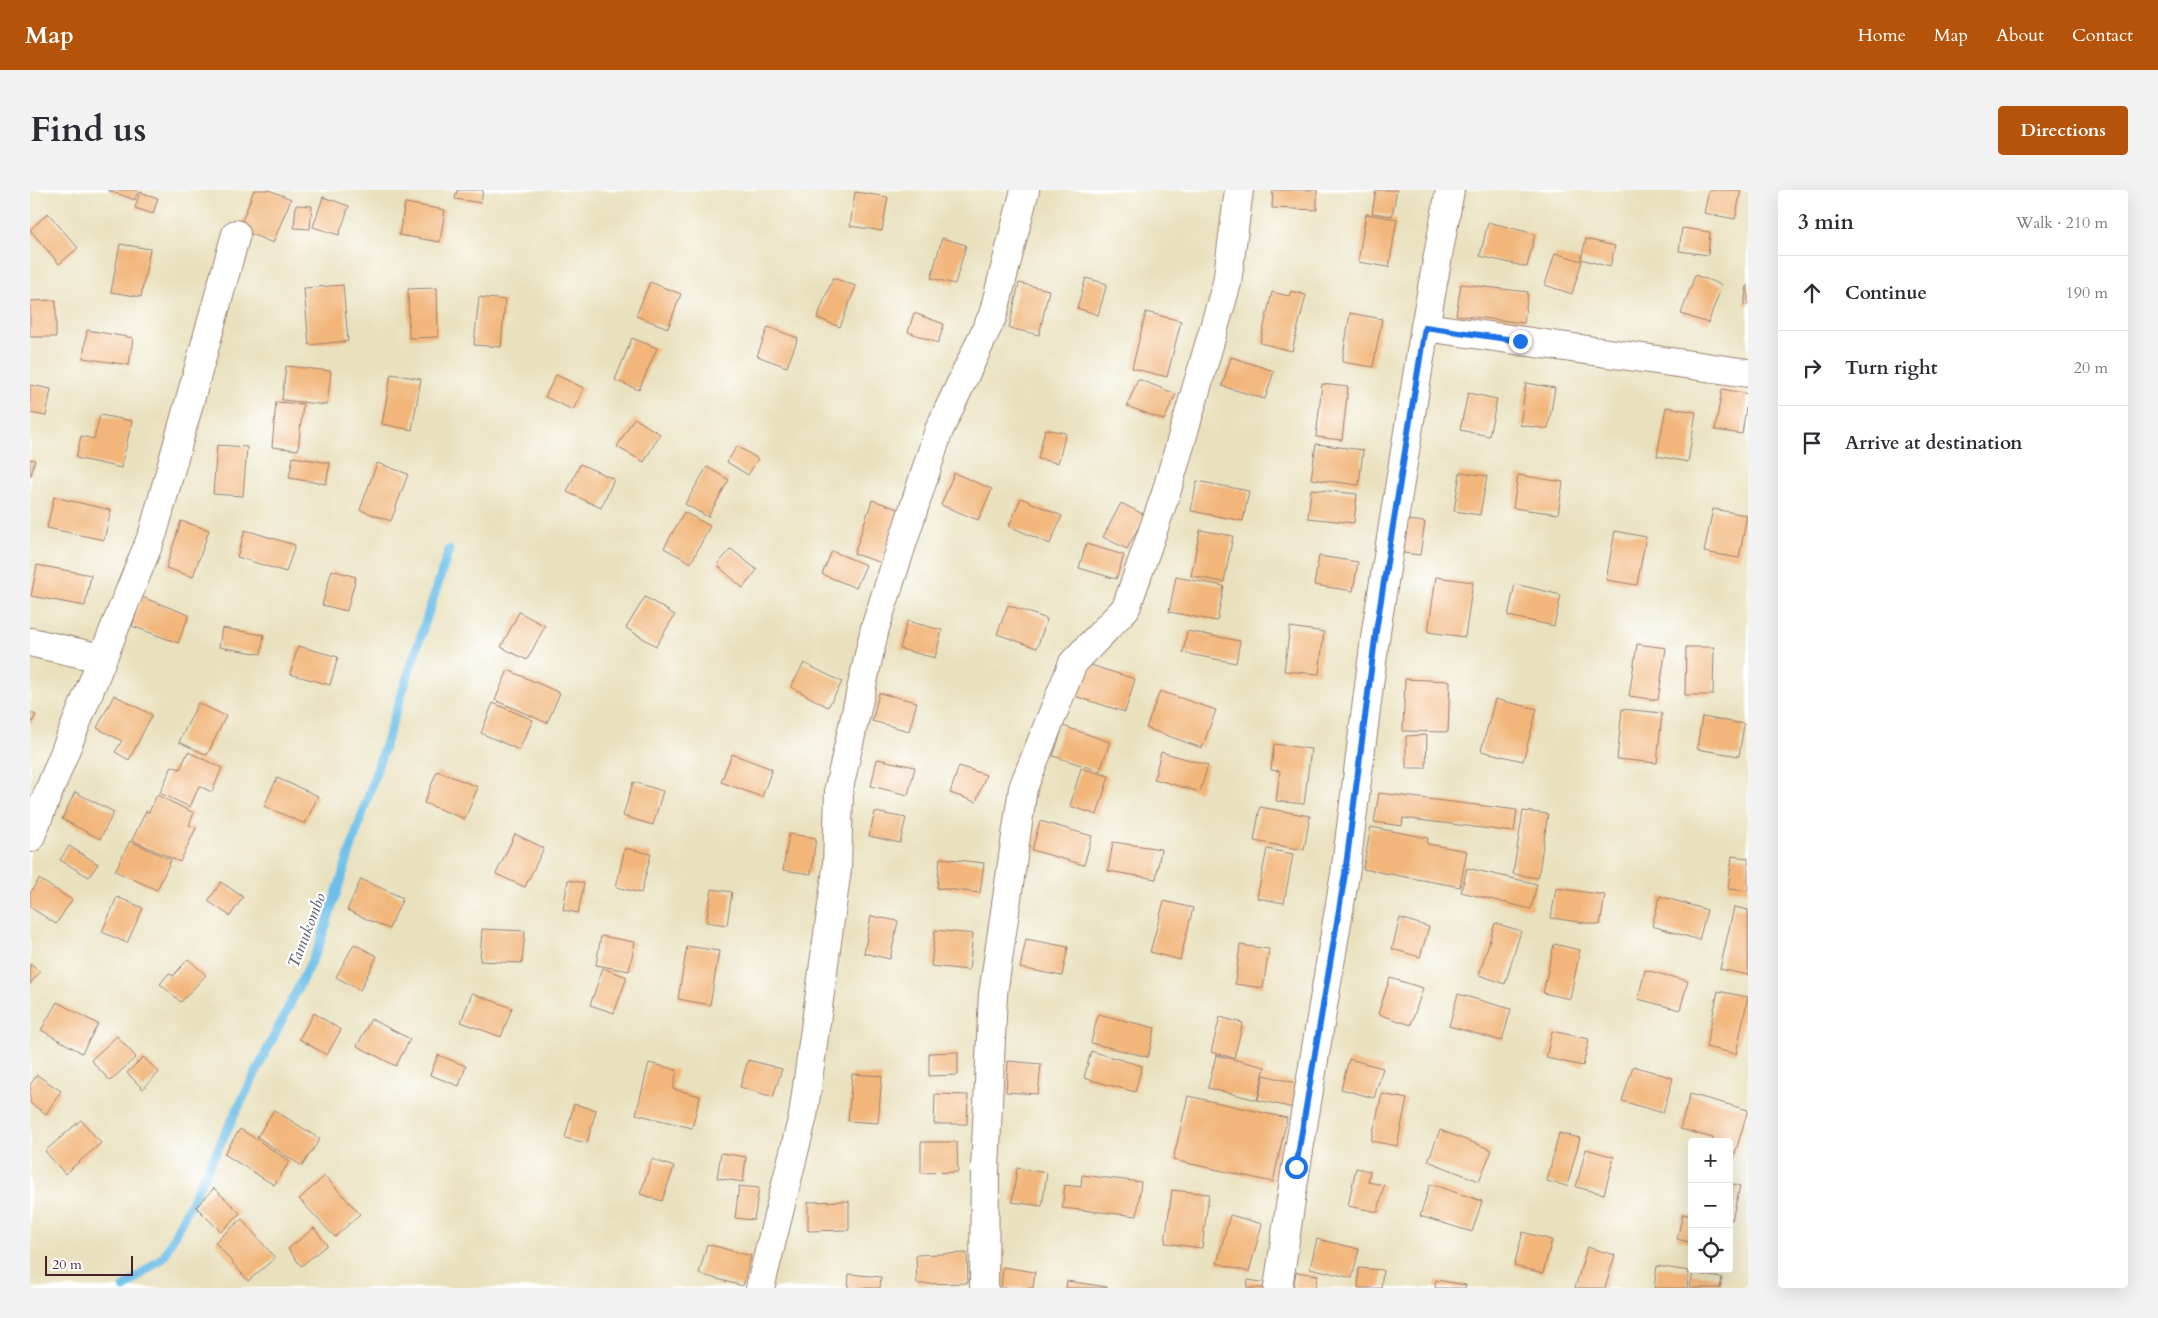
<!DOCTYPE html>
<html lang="en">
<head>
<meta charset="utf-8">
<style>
	:root { --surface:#fff; --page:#f2f2f3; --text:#2b2b33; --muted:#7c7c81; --line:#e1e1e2; --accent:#b45309 }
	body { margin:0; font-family:Cardo,serif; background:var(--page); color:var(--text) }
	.controls { position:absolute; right:15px; bottom:15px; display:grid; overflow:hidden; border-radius:5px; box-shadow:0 5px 20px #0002 }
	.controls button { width:45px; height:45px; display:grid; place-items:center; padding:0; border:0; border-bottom:1px solid var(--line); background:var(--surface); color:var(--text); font:25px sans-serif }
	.scale { position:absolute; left:15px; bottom:12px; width:88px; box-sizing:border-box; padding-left:5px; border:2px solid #4a1f2b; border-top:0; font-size:14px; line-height:18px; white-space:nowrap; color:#4a1f2b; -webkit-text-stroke:4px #fff; paint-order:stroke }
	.stop { position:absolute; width:15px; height:15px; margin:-11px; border:4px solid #1a73e8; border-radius:50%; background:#fff }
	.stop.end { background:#1a73e8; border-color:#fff; box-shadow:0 1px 5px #0008 }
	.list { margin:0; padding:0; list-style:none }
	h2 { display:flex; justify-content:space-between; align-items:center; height:65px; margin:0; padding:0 20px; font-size:21px }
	h2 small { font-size:16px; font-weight:400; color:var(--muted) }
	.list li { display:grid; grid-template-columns:32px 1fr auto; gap:15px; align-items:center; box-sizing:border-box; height:75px; padding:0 20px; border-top:1px solid var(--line) }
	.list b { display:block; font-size:19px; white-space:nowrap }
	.list em { font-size:16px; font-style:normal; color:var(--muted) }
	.icon { flex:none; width:28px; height:28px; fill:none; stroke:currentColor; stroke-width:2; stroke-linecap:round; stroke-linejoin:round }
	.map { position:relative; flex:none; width:1718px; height:1098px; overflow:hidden; border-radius:5px }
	header { display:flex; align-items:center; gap:30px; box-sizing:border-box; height:70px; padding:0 25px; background:var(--accent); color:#fff }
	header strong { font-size:24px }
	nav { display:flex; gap:28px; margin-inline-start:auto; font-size:18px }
	.intro { display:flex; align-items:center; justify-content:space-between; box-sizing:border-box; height:120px; padding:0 30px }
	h1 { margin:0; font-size:35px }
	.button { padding:12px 22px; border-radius:5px; background:var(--accent); color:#fff; font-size:18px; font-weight:700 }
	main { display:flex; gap:30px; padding:0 30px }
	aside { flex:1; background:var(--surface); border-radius:5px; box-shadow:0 5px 20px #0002 }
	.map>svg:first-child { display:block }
</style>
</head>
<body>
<header>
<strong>Map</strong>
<nav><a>Home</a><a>Map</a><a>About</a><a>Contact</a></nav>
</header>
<div class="intro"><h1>Find us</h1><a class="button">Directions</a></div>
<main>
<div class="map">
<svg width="1718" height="1098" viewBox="0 0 1718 1098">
	<rect width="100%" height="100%" fill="#fff"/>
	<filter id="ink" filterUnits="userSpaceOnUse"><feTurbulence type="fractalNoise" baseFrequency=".02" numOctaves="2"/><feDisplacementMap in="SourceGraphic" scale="10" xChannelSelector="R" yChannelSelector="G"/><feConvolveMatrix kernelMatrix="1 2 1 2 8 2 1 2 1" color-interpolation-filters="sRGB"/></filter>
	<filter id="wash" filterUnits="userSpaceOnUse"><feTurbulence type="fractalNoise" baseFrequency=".0096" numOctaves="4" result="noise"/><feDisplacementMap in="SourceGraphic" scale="20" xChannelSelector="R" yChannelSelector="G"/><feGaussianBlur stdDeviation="1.12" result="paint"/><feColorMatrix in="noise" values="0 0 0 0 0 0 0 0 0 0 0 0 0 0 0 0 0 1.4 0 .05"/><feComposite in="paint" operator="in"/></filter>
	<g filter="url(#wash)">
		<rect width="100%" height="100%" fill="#e9e1be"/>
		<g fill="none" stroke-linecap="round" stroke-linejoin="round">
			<path stroke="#6dbfe9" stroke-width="9" d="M 94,1098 L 134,1066 L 289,756 L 419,360"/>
		</g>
		<g id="blocks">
			<g fill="#f2b67a">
				<path d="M 77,0 L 108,0 L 105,10 Z"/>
				<path d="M 224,0 L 239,0 L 261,9 L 243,53 L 209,39 Z"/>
				<path d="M 427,0 L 453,0 L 451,13 L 425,9 Z"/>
				<path d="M 1243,0 L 1287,0 L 1287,20 L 1242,18 Z"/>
				<path d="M 1346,0 L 1367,0 L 1362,26 L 1342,23 Z"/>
				<path d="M 1679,0 L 1711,0 L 1705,29 L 1674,23 Z"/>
				<path d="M 110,2 L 128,8 L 123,24 L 105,18 Z"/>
				<path d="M 825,2 L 858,7 L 852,41 L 820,36 Z"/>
				<path d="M 293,7 L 319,16 L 309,45 L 283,37 Z"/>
				<path d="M 375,13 L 415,20 L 410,52 L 369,45 Z"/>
				<path d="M 266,15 L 282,16 L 280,39 L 264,38 Z"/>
				<path d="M 18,23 L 48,58 L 29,74 L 0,40 Z"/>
				<path d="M 1336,24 L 1367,29 L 1359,77 L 1328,72 Z"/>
				<path d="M 1458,32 L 1505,44 L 1497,77 L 1450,66 Z"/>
				<path d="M 1652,38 L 1680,42 L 1678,65 L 1649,61 Z"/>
				<path d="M 912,48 L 936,55 L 925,94 L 901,88 Z"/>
				<path d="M 1556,49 L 1585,56 L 1580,77 L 1551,69 Z"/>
				<path d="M 90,54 L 120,59 L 111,107 L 81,102 Z"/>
				<path d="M 1525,63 L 1552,71 L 1542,104 L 1515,95 Z"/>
				<path d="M 1665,85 L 1692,95 L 1678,133 L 1651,124 Z"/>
				<path d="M 803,88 L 826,96 L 810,137 L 787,128 Z"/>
				<path d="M 1056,88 L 1077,94 L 1068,125 L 1047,118 Z"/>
				<path d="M 620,92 L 651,104 L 638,138 L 606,126 Z"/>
				<path d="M 989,93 L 1019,100 L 1009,145 L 979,138 Z"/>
				<path d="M 1431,94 L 1498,102 L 1494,133 L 1426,125 Z"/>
				<path d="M 313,95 L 318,151 L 279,155 L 274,98 Z"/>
				<path d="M 1717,95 L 1718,95 L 1718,115 L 1714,115 Z"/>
				<path d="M 407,98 L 408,147 L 379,148 L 378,99 Z"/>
				<path d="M 1261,101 L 1276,105 L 1262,161 L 1230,153 L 1242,102 L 1259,106 Z"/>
				<path d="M 449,107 L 475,110 L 471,157 L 444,155 Z"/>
				<path d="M 26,110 L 26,147 L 0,147 L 0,111 Z"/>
				<path d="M 1116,122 L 1151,131 L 1137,187 L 1102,178 Z"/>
				<path d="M 884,123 L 914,134 L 908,153 L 878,142 Z"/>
				<path d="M 1320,123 L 1352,129 L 1343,177 L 1312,172 Z"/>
				<path d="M 738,137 L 768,148 L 757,177 L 727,166 Z"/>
				<path d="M 57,140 L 103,148 L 99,175 L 53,168 Z"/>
				<path d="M 602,148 L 627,158 L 609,200 L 585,190 Z"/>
				<path d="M 1201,167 L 1244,181 L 1235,209 L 1192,196 Z"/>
				<path d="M 256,176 L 301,181 L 297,215 L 252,210 Z"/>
				<path d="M 361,184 L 391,189 L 382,240 L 352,234 Z"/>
				<path d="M 526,185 L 554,198 L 543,220 L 515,207 Z"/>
				<path d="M 1108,189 L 1146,204 L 1134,230 L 1097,216 Z"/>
				<path d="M 1496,193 L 1525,198 L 1518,239 L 1490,235 Z"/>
				<path d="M 1292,194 L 1318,197 L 1312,250 L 1286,247 Z"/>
				<path d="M 0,195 L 21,199 L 16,226 L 0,223 Z"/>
				<path d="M 1692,199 L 1718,204 L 1712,244 L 1685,240 Z"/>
				<path d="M 1438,203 L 1467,209 L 1459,246 L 1430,240 Z"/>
				<path d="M 246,212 L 273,214 L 268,260 L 242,257 Z"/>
				<path d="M 1636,217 L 1666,222 L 1658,272 L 1627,266 Z"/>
				<path d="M 70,225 L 102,231 L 91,278 L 46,268 L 51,246 L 64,249 Z"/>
				<path d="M 604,228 L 630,244 L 614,272 L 587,257 Z"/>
				<path d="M 1015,239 L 1036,243 L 1028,273 L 1008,269 Z"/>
				<path d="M 1286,254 L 1333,260 L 1329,295 L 1281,289 Z"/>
				<path d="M 187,255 L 217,257 L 213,306 L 183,304 Z"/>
				<path d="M 707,256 L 728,269 L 718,285 L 697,272 Z"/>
				<path d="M 263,267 L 300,273 L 296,294 L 259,288 Z"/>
				<path d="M 0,269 L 5,270 L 1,285 L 0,285 Z"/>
				<path d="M 347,273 L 378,284 L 361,331 L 330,320 Z"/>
				<path d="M 550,274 L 584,289 L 571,318 L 537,302 Z"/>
				<path d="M 677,277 L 699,290 L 678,327 L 655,314 Z"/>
				<path d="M 1430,282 L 1457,286 L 1450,325 L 1424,321 Z"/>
				<path d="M 924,283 L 962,299 L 948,330 L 911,315 Z"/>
				<path d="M 1488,285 L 1533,292 L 1528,324 L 1483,318 Z"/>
				<path d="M 1167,291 L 1219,301 L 1213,331 L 1161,321 Z"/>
				<path d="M 1281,299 L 1327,304 L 1324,333 L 1278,328 Z"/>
				<path d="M 24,307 L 81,320 L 74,350 L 17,338 Z"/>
				<path d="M 991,308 L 1032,326 L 1020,354 L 979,336 Z"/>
				<path d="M 842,310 L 871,320 L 852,373 L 824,364 Z"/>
				<path d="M 1091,313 L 1115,325 L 1097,359 L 1073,347 Z"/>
				<path d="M 1683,319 L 1717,325 L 1709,368 L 1674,362 Z"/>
				<path d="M 654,322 L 680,336 L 661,373 L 634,358 Z"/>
				<path d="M 1378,330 L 1395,332 L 1390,365 L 1373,363 Z"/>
				<path d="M 151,331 L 179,340 L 163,387 L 136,378 Z"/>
				<path d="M 215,340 L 265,355 L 256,382 L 207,367 Z"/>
				<path d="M 1170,340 L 1203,346 L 1194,392 L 1161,386 Z"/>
				<path d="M 1585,341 L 1616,347 L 1607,395 L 1576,390 Z"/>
				<path d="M 1056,354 L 1094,365 L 1086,389 L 1049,378 Z"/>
				<path d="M 701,359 L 727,380 L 713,398 L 687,375 Z"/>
				<path d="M 802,361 L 836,375 L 826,398 L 792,384 Z"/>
				<path d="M 1289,366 L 1328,372 L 1323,401 L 1284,395 Z"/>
				<path d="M 7,375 L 61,385 L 55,416 L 1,406 Z"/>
				<path d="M 302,380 L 326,387 L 317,421 L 292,415 Z"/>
				<path d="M 1146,387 L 1194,396 L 1187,431 L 1139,422 Z"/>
				<path d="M 1406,387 L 1443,392 L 1435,447 L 1398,442 Z"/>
				<path d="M 1485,394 L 1531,405 L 1524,436 L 1478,426 Z"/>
				<path d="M 112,407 L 159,425 L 148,453 L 102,436 Z"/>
				<path d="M 615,407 L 645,425 L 626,456 L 596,438 Z"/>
				<path d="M 978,415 L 1017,429 L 1007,458 L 967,444 Z"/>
				<path d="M 489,422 L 515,436 L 497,470 L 471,457 Z"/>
				<path d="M 877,431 L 912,440 L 905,468 L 870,459 Z"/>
				<path d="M 1260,437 L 1294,442 L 1289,484 L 1254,481 Z"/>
				<path d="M 192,438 L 234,445 L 231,464 L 189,457 Z"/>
				<path d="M 1157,441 L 1210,451 L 1206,473 L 1153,463 Z"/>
				<path d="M 1607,454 L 1636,458 L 1628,510 L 1599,506 Z"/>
				<path d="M 268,456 L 308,467 L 300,495 L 260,484 Z"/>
				<path d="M 1656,457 L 1684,457 L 1683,505 L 1655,505 Z"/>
				<path d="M 774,473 L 812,492 L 798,517 L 761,497 Z"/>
				<path d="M 1054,473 L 1105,489 L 1095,522 L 1044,506 Z"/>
				<path d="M 478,480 L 530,503 L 517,533 L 465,510 Z"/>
				<path d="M 1375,489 L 1420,491 L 1418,542 L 1373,541 Z"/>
				<path d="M 1130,501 L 1186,520 L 1172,558 L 1116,538 Z"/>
				<path d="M 849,503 L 887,512 L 879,541 L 842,531 Z"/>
				<path d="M 84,505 L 122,525 L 99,570 L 85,562 L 92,551 L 67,538 Z"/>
				<path d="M 1465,509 L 1507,519 L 1493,571 L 1451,561 Z"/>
				<path d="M 168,513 L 196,526 L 177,565 L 149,552 Z"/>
				<path d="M 463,513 L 503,530 L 489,560 L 451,543 Z"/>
				<path d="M 1592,519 L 1632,523 L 1627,573 L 1587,569 Z"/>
				<path d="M 0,522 L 6,525 L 0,536 Z"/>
				<path d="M 1672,527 L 1714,534 L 1709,566 L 1667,559 Z"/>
				<path d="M 1033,536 L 1080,552 L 1070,581 L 1023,566 Z"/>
				<path d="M 1397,545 L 1396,578 L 1376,578 L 1376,546 Z"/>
				<path d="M 1244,554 L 1281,559 L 1274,614 L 1246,611 L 1250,581 L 1241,580 Z"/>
				<path d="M 158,562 L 192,578 L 182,602 L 169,596 L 160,617 L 130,603 L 142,576 L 150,579 Z"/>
				<path d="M 1131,562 L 1178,575 L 1170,602 L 1124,589 Z"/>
				<path d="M 702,564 L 742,579 L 732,607 L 691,592 Z"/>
				<path d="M 847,569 L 885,577 L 878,605 L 841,596 Z"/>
				<path d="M 929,576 L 956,585 L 946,612 L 920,603 Z"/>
				<path d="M 1051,578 L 1079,586 L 1067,625 L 1040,616 Z"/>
				<path d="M 407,581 L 448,597 L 435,629 L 394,613 Z"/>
				<path d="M 247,588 L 288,606 L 275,634 L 234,616 Z"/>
				<path d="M 603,592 L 633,601 L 623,635 L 593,626 Z"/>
				<path d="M 45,602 L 84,622 L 70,649 L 32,629 Z"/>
				<path d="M 1349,603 L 1487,620 L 1484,642 L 1373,628 L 1372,636 L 1344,632 Z"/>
				<path d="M 127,605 L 164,623 L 159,635 L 166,638 L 150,672 L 102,650 L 116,621 L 119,622 Z"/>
				<path d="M 1230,617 L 1280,626 L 1274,660 L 1224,651 Z"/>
				<path d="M 1493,621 L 1518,624 L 1508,688 L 1483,684 Z"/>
				<path d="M 845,622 L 876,628 L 870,653 L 839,646 Z"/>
				<path d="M 1010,631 L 1062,646 L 1054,675 L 1002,660 Z"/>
				<path d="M 1341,637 L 1398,648 L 1397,654 L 1437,661 L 1430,697 L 1333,679 Z"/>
				<path d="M 485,644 L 514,658 L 495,697 L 466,684 Z"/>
				<path d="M 759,644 L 786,648 L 781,684 L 753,680 Z"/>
				<path d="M 100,651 L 141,670 L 127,700 L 85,681 Z"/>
				<path d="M 1083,652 L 1131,659 L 1126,689 L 1078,681 Z"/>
				<path d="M 39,656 L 68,674 L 59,687 L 30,670 Z"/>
				<path d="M 595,658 L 621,664 L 611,703 L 586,697 Z"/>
				<path d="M 1237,659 L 1263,664 L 1254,713 L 1227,708 Z"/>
				<path d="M 1702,666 L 1718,668 L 1718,701 L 1698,699 Z"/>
				<path d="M 910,668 L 954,673 L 950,703 L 907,698 Z"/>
				<path d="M 1437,678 L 1507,694 L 1501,719 L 1431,702 Z"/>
				<path d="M 9,689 L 42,710 L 26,734 L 0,717 L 0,703 Z"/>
				<path d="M 331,689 L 373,708 L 359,739 L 317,720 Z"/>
				<path d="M 538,690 L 554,693 L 548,723 L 533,720 Z"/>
				<path d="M 191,692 L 213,707 L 200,726 L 178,711 Z"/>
				<path d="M 1526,698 L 1575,705 L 1570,735 L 1521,728 Z"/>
				<path d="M 682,699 L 702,702 L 697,735 L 676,732 Z"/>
				<path d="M 1630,706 L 1677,720 L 1669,750 L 1622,736 Z"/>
				<path d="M 87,707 L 113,718 L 97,753 L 72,742 Z"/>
				<path d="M 1134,711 L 1163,718 L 1150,770 L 1120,762 Z"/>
				<path d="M 1704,717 L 1718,720 L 1718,785 L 1690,779 Z"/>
				<path d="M 841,726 L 868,731 L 860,769 L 834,763 Z"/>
				<path d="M 1370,728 L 1399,737 L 1390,767 L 1362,759 Z"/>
				<path d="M 1465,733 L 1491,741 L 1475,794 L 1449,785 Z"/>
				<path d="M 452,739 L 495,741 L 492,773 L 450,771 Z"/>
				<path d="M 905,740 L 943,744 L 939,780 L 901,776 Z"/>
				<path d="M 571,746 L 605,752 L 599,781 L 566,775 Z"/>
				<path d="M 996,749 L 1038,757 L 1032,786 L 990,778 Z"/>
				<path d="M 324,754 L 347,766 L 330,800 L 306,787 Z"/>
				<path d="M 1524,754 L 1550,760 L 1540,809 L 1513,803 Z"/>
				<path d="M 1210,755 L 1239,759 L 1233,798 L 1205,794 Z"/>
				<path d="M 657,756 L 689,761 L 680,815 L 648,809 Z"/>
				<path d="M 158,769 L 176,785 L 151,812 L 130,794 L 139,783 L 143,786 Z"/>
				<path d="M 0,774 L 10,782 L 0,794 Z"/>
				<path d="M 573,778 L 597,787 L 584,823 L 560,815 Z"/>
				<path d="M 1615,780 L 1658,791 L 1650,820 L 1608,809 Z"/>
				<path d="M 1360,788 L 1393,798 L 1381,835 L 1348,824 Z"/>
				<path d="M 1688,801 L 1718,807 L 1706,864 L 1676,857 Z"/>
				<path d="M 442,803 L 482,818 L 471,847 L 431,832 Z"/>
				<path d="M 1428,804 L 1481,819 L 1472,851 L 1419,836 Z"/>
				<path d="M 27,812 L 68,834 L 52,863 L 11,840 Z"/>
				<path d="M 284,823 L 311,840 L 297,865 L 269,849 Z"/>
				<path d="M 1068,824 L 1125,838 L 1118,867 L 1061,853 Z"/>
				<path d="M 1190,827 L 1213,833 L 1204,868 L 1181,862 Z"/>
				<path d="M 341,829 L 380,849 L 366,876 L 327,856 Z"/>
				<path d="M 1522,841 L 1559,849 L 1553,876 L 1516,868 Z"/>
				<path d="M 87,846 L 106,867 L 80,891 L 61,870 Z"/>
				<path d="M 1061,861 L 1112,876 L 1105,902 L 1054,888 Z"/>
				<path d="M 928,862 L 928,885 L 899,886 L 899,863 Z"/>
				<path d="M 408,865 L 436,876 L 429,896 L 400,885 Z"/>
				<path d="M 1186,865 L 1235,877 L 1227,910 L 1178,898 Z"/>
				<path d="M 113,867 L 129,882 L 113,899 L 97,883 Z"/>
				<path d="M 1319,869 L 1353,878 L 1344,908 L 1311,899 Z"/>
				<path d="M 718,870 L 752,879 L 743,907 L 710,897 Z"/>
				<path d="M 978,871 L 1011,874 L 1008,904 L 976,902 Z"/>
				<path d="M 619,873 L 647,880 L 643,899 L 670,906 L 662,938 L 606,924 Z"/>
				<path d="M 1603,876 L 1643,888 L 1633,923 L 1592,911 Z"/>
				<path d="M 822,884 L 852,886 L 848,933 L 818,931 Z"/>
				<path d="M 7,885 L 31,901 L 16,924 L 0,913 L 0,895 Z"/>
				<path d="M 1234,885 L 1270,894 L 1264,918 L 1228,910 Z"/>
				<path d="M 905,904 L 938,905 L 937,934 L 904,934 Z"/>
				<path d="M 1352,904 L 1377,909 L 1367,956 L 1341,951 Z"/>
				<path d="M 1660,904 L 1718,920 L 1704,967 L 1699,966 L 1699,952 L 1682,952 L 1683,948 L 1650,939 Z"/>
				<path d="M 1158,906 L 1257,928 L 1243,992 L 1143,970 Z"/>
				<path d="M 544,914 L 566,920 L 557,953 L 535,948 Z"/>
				<path d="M 244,920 L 290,949 L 272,976 L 227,947 Z"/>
				<path d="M 51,930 L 71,953 L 35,984 L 15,961 Z"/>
				<path d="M 210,939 L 260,971 L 244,995 L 194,964 Z"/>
				<path d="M 1410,940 L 1462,960 L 1449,991 L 1398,971 Z"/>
				<path d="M 1529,943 L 1550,948 L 1537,996 L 1517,991 Z"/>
				<path d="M 891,952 L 927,952 L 928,982 L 891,983 Z"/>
				<path d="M 1556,959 L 1584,967 L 1574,1004 L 1546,997 Z"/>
				<path d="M 691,963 L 716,967 L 713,992 L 687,988 Z"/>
				<path d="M 622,969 L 644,977 L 632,1011 L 610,1004 Z"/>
				<path d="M 987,978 L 1017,983 L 1012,1016 L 982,1012 Z"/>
				<path d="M 1326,978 L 1340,981 L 1338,992 L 1354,995 L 1348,1022 L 1318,1016 Z"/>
				<path d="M 1052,985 L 1111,992 L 1107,1026 L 1032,1018 L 1035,995 L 1051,997 Z"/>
				<path d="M 295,986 L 330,1024 L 305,1047 L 269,1009 Z"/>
				<path d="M 1699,993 L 1710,996 L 1702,1030 L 1699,1030 Z"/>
				<path d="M 1400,994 L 1452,1011 L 1442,1042 L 1390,1026 Z"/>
				<path d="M 709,996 L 729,998 L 724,1030 L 705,1028 Z"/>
				<path d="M 184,998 L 210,1023 L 191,1042 L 166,1017 Z"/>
				<path d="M 1142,1000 L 1179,1004 L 1172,1058 L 1135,1053 Z"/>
				<path d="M 819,1011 L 819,1040 L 778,1041 L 778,1012 Z"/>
				<path d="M 1653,1024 L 1662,1026 L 1662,1053 L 1647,1049 Z"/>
				<path d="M 1200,1025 L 1232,1034 L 1219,1082 L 1187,1073 Z"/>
				<path d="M 212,1029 L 245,1068 L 218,1091 L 185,1052 Z"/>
				<path d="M 284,1038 L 297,1055 L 271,1076 L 258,1059 Z"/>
				<path d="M 1493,1042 L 1522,1050 L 1513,1083 L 1484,1076 Z"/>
				<path d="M 1287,1049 L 1329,1059 L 1322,1088 L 1280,1078 Z"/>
				<path d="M 677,1054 L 721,1066 L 713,1096 L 669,1084 Z"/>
				<path d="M 1557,1057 L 1585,1065 L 1575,1098 L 1545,1098 Z"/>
				<path d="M 937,1063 L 938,1093 L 887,1094 L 886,1065 Z"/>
				<path d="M 1627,1076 L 1659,1081 L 1657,1098 L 1624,1098 Z"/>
				<path d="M 973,1077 L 1005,1082 L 1003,1098 L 971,1098 Z"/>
				<path d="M 1329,1078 L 1353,1080 L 1351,1098 L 1328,1098 Z"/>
				<path d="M 1266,1082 L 1288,1085 L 1285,1098 L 1263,1098 Z"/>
				<path d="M 1663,1083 L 1692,1088 L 1690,1098 L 1660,1098 Z"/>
				<path d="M 819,1084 L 851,1087 L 850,1098 L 818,1098 Z"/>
				<path d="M 1218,1090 L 1237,1093 L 1236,1098 L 1217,1098 Z"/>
				<path d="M 1406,1090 L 1436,1095 L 1435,1098 L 1405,1098 Z"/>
				<path d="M 1037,1091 L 1077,1097 L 1077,1098 L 1036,1098 Z"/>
			</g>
		</g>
	</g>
	<g filter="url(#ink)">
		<use href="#blocks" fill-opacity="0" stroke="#9a8074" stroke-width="1"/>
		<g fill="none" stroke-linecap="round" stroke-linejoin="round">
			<defs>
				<g id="minor">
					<path d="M 1395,137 L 1718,183"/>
					<path d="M 0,452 L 71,468"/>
					<path d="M 0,648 L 123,343 L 206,44"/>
					<path d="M 730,1098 L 773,926 L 807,679 L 809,598 L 845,438 L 909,240 L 963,125 L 995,0"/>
					<path d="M 954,1098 L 955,979 L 963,804 L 993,598 L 1043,473 L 1096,418 L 1136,303 L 1197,93 L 1209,0"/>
					<path d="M 1248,1098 L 1263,996 L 1315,684 L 1346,441 L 1395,137 L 1420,0"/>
				</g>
			</defs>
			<use href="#minor" stroke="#9a8074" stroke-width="30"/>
			<use href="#minor" stroke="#fff" stroke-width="28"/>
		</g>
	</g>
	<g fill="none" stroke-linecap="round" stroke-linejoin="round" filter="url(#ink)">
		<path stroke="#1a73e8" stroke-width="6" d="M 1266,977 L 1315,684 L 1346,441 L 1395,137 L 1490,151"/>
	</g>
	<g text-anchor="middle" stroke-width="4.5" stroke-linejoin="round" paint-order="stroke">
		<g font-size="16" font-style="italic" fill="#56576e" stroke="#fff">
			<text transform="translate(276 740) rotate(-69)" y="6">Tamukombo</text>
		</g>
	</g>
</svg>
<div class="controls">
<button>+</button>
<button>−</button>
<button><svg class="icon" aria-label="locate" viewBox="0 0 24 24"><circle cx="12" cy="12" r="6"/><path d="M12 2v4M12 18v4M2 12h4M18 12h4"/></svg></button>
</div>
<div class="scale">20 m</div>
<div class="stop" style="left:1266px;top:977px"></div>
<div class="stop end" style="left:1490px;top:151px"></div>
</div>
<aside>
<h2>3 min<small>Walk · 210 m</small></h2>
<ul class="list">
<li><svg class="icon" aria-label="ahead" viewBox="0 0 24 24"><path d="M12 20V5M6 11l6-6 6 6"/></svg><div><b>Continue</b></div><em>190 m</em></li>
<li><svg class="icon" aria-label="right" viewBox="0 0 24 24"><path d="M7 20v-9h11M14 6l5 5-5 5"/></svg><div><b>Turn right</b></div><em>20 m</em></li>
<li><svg class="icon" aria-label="arrive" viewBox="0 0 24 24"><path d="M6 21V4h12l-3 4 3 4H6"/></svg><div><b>Arrive at destination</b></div></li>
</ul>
</aside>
</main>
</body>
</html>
